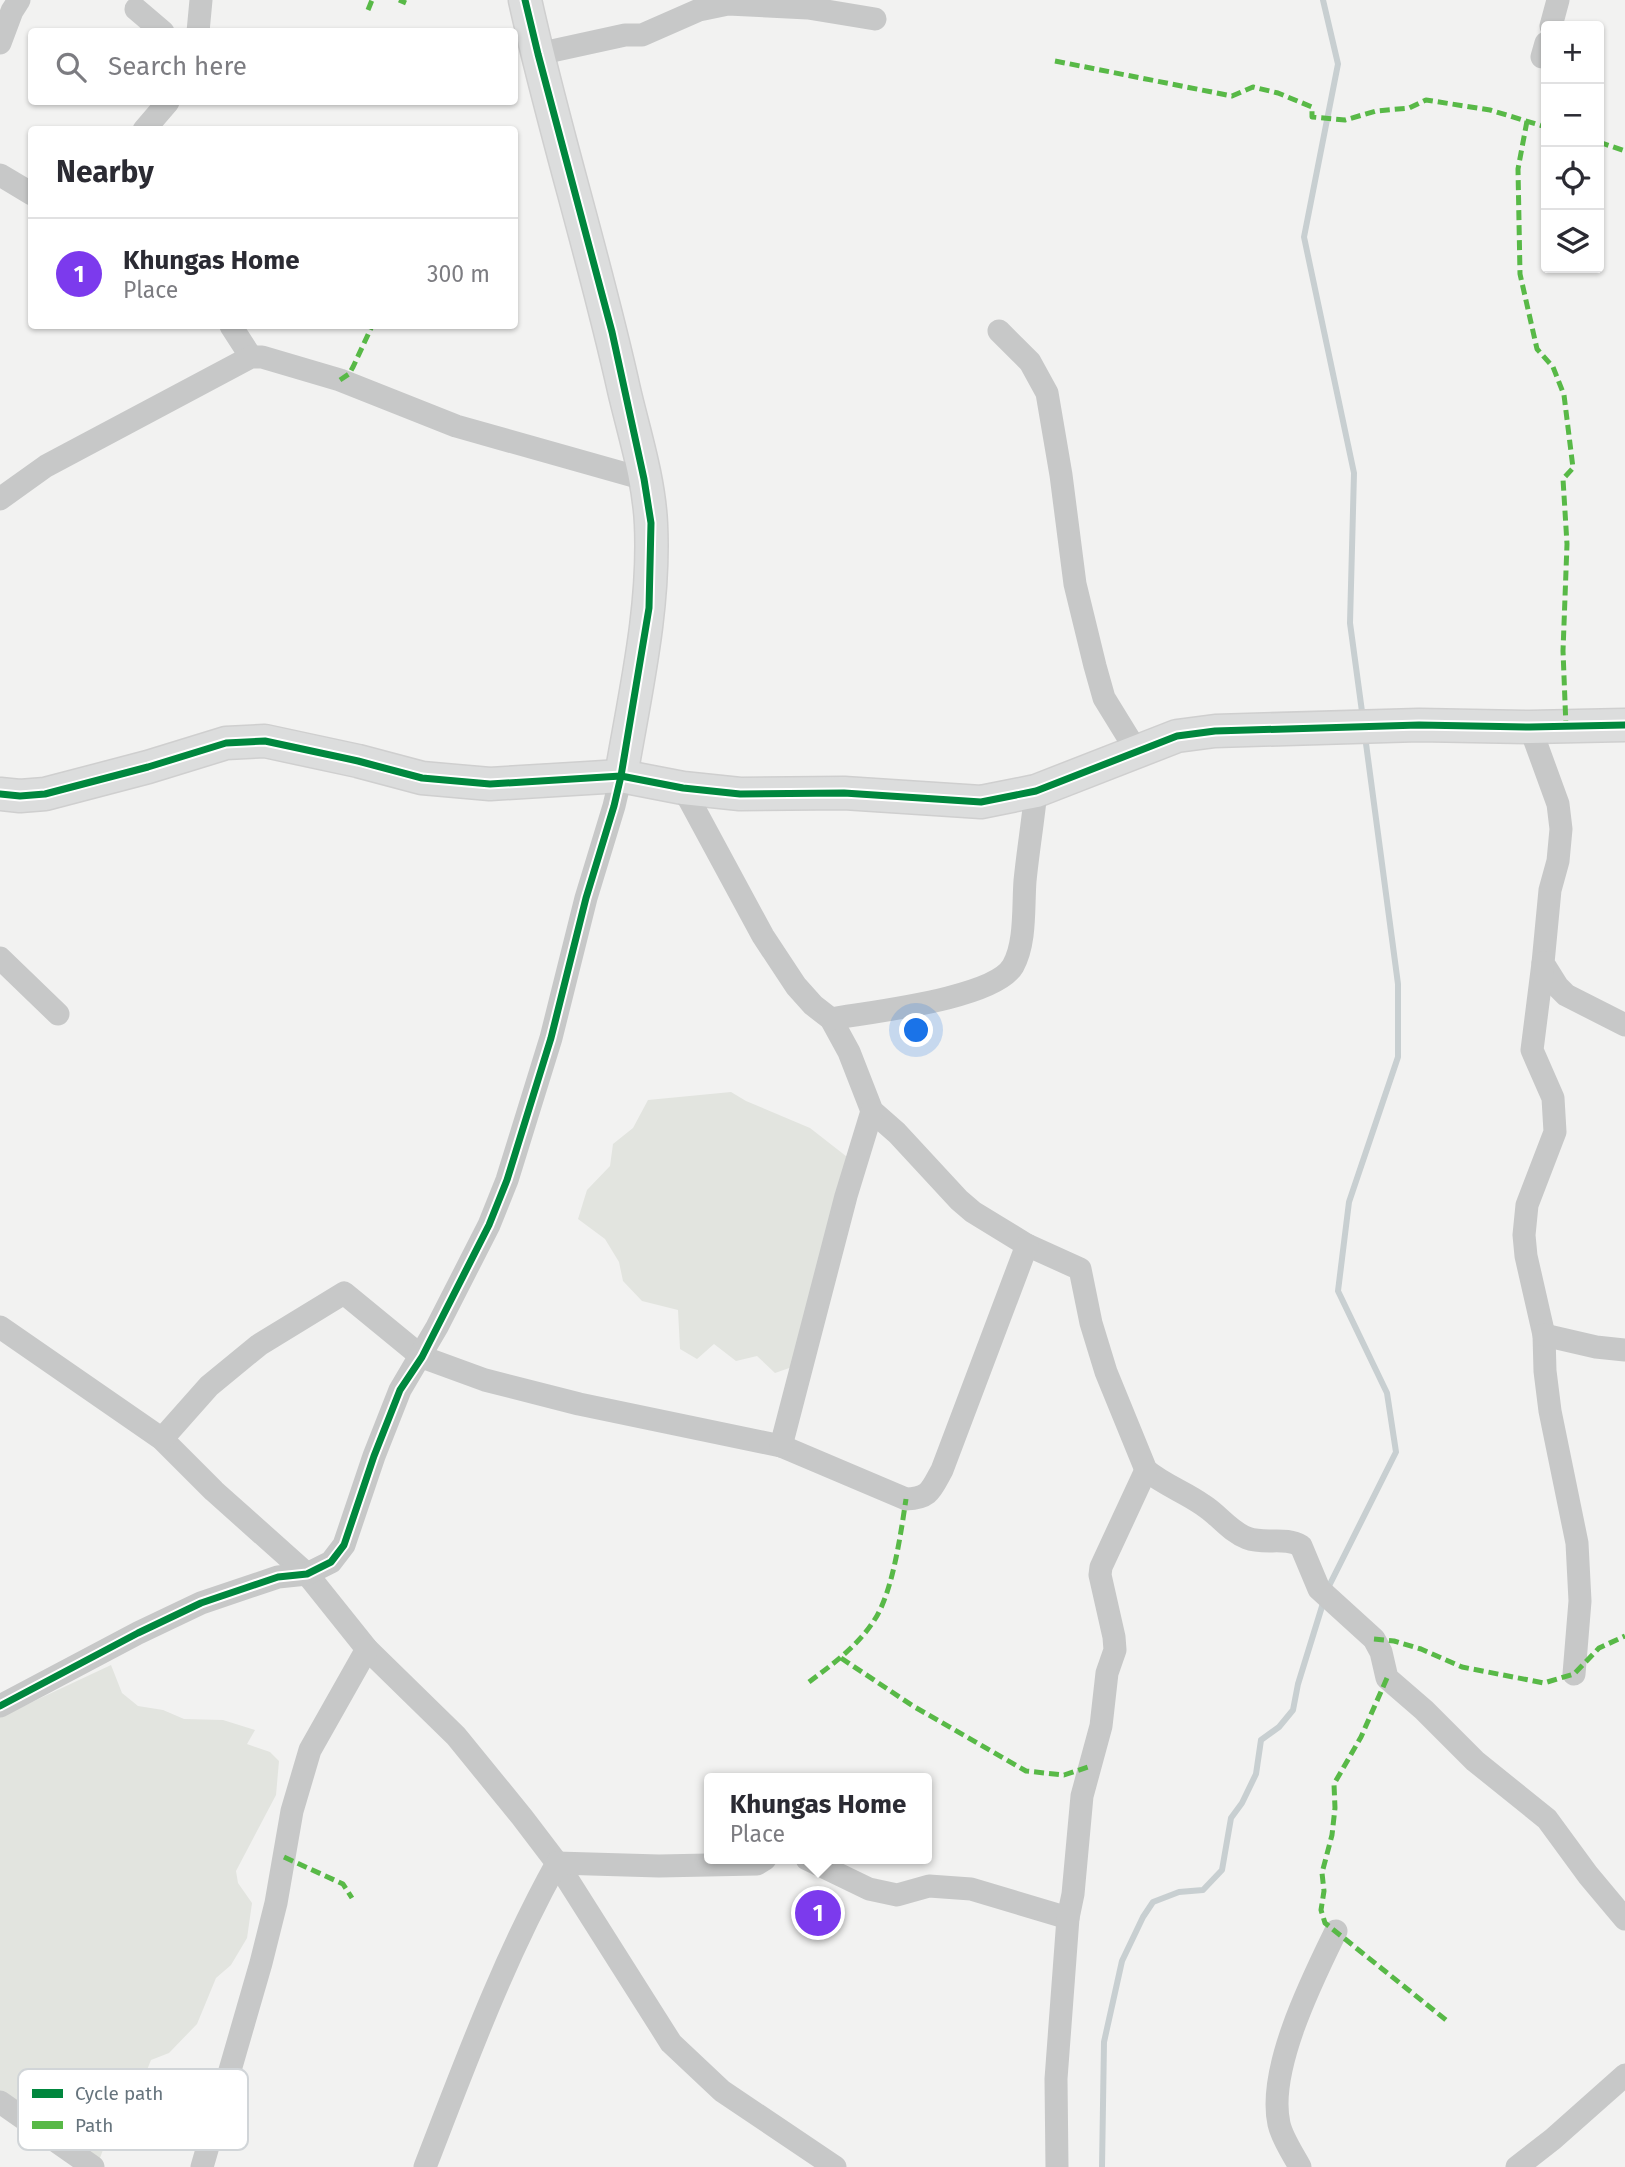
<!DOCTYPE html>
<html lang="en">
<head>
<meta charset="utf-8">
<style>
	:root { --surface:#fff; --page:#f7f7f7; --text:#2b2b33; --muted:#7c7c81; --line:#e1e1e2; --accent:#7c3aed }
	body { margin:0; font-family:"Fira Sans",sans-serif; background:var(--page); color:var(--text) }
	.controls { position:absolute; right:21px; top:21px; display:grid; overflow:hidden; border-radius:7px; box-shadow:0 2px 5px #0004 }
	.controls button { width:63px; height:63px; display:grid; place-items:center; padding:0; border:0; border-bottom:2px solid var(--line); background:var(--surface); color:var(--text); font:35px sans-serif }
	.you { position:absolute; left:917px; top:1031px; width:24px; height:24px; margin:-18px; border:5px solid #fff; border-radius:50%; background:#1a73e8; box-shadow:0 0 0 10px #1a73e833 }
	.badge { display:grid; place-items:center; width:46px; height:46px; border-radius:50%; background:var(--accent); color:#fff; font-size:23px; font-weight:700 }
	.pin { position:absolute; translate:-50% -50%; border:4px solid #fff; box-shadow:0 2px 7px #0006 }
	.popup { position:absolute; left:704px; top:1773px; width:228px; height:91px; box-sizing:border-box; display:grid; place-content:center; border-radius:7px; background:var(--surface); filter:drop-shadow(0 2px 5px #0005); font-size:23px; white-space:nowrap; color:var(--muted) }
	.popup b { font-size:26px; color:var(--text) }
	.popup::after { content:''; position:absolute; left:50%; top:100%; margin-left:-14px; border:14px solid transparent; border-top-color:var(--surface) }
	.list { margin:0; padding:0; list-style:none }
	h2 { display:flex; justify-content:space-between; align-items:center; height:91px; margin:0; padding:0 28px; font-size:30px }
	h2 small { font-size:23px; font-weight:400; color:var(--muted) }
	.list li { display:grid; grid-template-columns:46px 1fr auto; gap:21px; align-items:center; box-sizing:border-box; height:112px; padding:0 28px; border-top:2px solid var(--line) }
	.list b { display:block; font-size:26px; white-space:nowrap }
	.list p { margin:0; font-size:23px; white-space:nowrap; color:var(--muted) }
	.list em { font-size:23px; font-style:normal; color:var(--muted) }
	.icon { flex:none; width:38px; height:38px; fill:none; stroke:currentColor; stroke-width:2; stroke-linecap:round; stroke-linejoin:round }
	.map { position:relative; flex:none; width:1625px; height:2167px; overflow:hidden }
	.search { position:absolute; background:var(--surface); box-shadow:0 2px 5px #0004; left:28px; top:28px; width:490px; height:77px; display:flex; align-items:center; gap:18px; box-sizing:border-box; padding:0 24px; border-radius:7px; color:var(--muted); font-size:26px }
	.panel { position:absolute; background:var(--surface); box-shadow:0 2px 5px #0004; left:28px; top:126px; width:490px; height:203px; border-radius:7px }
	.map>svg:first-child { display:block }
</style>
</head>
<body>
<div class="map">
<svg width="1625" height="2167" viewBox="0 0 1625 2167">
	<rect width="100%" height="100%" fill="#f2f2f1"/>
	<g fill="#e2e4df">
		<path d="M 731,1092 L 746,1101 L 810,1128 L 851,1160 L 795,1366 L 775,1373 L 757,1356 L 736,1361 L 714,1344 L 697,1359 L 680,1349 L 678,1310 L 642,1301 L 623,1281 L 619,1262 L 605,1239 L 578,1219 L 587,1190 L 610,1166 L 613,1144 L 633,1128 L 648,1100 Z"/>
		<path d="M 111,1665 L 122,1693 L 138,1706 L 163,1710 L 184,1719 L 223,1720 L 255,1730 L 247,1744 L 270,1752 L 279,1761 L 276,1795 L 236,1871 L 238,1883 L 252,1903 L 247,1938 L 231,1965 L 216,1978 L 197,2024 L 169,2053 L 151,2060 L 136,2097 L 117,2112 L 97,2166 L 0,2097 L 0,1717 Z"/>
	</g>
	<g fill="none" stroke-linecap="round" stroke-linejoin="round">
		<g stroke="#c8cfd1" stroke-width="6">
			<path d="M 1323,0 L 1338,64 L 1304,237 L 1354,473 L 1350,623 L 1363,719"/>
			<path d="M 1327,1590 L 1396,1452 L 1387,1393 L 1338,1291 L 1349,1202 L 1398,1057 L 1398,984 L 1365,736"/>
			<path d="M 1102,2167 L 1104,2042 L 1122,1961 L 1143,1917 L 1153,1902 L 1179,1892 L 1203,1890 L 1222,1870 L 1231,1818 L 1242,1803 L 1256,1774 L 1261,1740 L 1279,1727 L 1293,1710 L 1298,1684 L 1324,1600"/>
		</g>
		<defs>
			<g id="secondary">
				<path d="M 525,0 C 554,131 595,259 624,390 C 634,433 649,479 651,524 C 655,609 635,693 621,776"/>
				<path d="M 0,794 L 20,796 L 45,794 L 148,767 L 226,743 L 265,741 L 358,761 L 422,778 L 490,784 L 621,776 L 683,788 L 740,794 L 844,793 L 981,802 L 1036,791 L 1177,736 L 1215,731 L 1419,725 L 1530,727 L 1625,725"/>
			</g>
		</defs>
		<use href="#secondary" stroke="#cfcfcf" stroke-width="35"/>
		<g stroke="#c7c8c8" stroke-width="23">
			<path d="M 136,9 L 163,32"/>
			<path d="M 1551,26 L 1558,0"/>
			<path d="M 198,32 L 201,0"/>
			<path d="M 0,43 L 12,11 L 19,0"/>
			<path d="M 538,54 L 625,35 L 642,35 L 699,10 L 728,4 L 808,8 L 875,19"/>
			<path d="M 1542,57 L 1546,43"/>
			<path d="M 144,130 L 168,102"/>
			<path d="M 0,175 L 32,194"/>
			<path d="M 231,326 L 251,357"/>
			<path d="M 999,331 L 1030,362 L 1047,393 L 1061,475 L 1075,584 L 1095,666 L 1104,698 L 1136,750"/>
			<path d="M 0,499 L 46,466 L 251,357 L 262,357 L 340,380 L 456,426 L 644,479"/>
			<path d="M 1530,727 L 1558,804 L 1561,829 L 1558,861 L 1550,890 L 1543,963 L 1558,987 L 1566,995 L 1625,1025"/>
			<path d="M 683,788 L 763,936 L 796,986 L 813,1005 L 831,1019 L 849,1052 L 872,1111 L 897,1133 L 959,1200 L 973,1212 L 1027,1245 L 1080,1269 L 1091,1323 L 1106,1372 L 1146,1470 C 1164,1485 1185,1492 1203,1505 C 1219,1515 1229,1531 1247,1538 C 1265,1545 1285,1536 1301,1546 L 1319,1589 L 1374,1639 L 1381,1652 L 1387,1678 L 1424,1710 L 1475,1761 L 1547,1819 L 1588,1875 L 1625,1919"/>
			<path d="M 0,958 L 58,1014"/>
			<path d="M 1543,963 L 1532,1050 L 1553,1098 L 1555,1132 L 1527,1205 L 1524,1235 L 1526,1256 L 1544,1335 L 1545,1371 L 1550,1411 L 1577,1543 L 1580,1601 L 1574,1674"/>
			<path d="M 831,1019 C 869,1012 994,999 1013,966 C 1026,943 1023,907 1025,881 C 1028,851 1033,821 1036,791"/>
			<path d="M 0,1327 L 162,1439 L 214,1491 L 307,1574 L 367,1649 L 456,1736 L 522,1817 L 557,1863 L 671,2043 L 722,2091 L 835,2167"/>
			<path d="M 1544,1335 L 1596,1347 L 1625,1350"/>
			<path d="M 162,1439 L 209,1386 L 259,1345 L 344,1293 L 422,1357 L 485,1380 L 579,1404 L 781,1446 L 906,1499 C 930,1498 931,1490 942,1470 L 1027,1245"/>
			<path d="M 781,1446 L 846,1196 L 872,1111"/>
			<path d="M 0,1706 L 138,1633 L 201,1603 L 278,1577 L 307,1574 L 331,1562 L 344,1545 L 374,1456 L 400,1390 L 437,1327 L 489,1225 L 507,1180 L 551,1038 L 586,898 L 614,806 L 621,776"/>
			<path d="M 807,1859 L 869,1889 L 897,1895 L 929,1886 L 971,1889 L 1068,1918"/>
			<path d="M 0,2102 L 93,2167"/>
			<path d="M 202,2167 L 261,1963 L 276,1903 L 292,1811 L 310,1750 L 367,1649"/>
			<path d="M 425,2167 C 465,2064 503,1960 557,1863 L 659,1866 L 757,1864 L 765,1859"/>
			<path d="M 1057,2167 L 1056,2079 L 1068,1918 L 1073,1894 L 1082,1796 L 1101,1726 L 1107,1673 L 1115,1650 L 1114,1637 L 1100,1575 L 1101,1567 L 1146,1470"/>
			<path d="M 1300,2167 C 1293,2154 1282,2138 1279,2124 C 1267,2070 1312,1980 1336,1931"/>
			<path d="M 1517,2167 L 1553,2139 L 1625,2075"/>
		</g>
		<use href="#secondary" stroke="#dcdddd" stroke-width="32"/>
		<g stroke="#58b947" stroke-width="5" stroke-dasharray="10 5" stroke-linecap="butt">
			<path d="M 399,0 L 406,3"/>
			<path d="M 368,10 L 372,0"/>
			<path d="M 1055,61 L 1232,96 L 1253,87 L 1278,93 L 1312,107 L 1312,117 L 1345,120 L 1376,111 L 1409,108 L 1426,100 L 1490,110 L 1546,127"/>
			<path d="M 1527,121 L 1518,169 L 1520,274 L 1537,349 L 1553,367 L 1564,395 L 1573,468 L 1563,479 L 1567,544 L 1563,651 L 1566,727"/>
			<path d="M 144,128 L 147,130"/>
			<path d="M 1599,142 L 1625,151"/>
			<path d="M 340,380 L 349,374 L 353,367 L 372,326"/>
			<path d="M 1374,1639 L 1394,1641 L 1421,1649 L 1462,1667 L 1544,1683 L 1574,1674 L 1599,1648 L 1625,1636"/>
			<path d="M 841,1658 L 913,1706 L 1026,1771 L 1064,1775 L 1091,1766"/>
			<path d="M 1387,1678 L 1361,1737 L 1334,1784 L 1335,1808 L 1332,1835 L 1322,1873 L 1324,1891 L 1321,1910 L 1325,1923 L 1446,2020"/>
			<path d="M 809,1682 C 833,1664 859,1645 875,1619 C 893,1591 901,1532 906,1499"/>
			<path d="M 284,1857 L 343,1884 L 352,1898"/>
		</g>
		<defs>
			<g id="cycleway">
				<path d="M 0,794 L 20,796 L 45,794 L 148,767 L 226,743 L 265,741 L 358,761 L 422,778 L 490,784 L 621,776 L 683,788 L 740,794 L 844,793 L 981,802 L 1036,791 L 1177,736 L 1215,731 L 1419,725 L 1530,727 L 1625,725"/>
				<path d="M 0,1706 L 138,1633 L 201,1603 L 278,1577 L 307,1574 L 331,1562 L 344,1545 L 374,1456 L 400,1390 L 422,1357 L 489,1225 L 507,1180 L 551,1038 L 586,898 L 614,806 L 621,776 L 649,608 L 651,523 L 644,479 L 612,332 L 538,54 L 525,0"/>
			</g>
		</defs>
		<use href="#cycleway" stroke="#fff" stroke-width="11"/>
		<use href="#cycleway" stroke="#00873e" stroke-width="7"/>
	</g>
	<rect x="18" y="2069" width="230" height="81" rx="10" fill="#fff" stroke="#d1d5d8" stroke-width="2"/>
	<rect x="32" y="2089" width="31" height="9" fill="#00873e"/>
	<rect x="32" y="2121" width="31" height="8" fill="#58b947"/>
	<g font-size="19" fill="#66747d">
		<text x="75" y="2100">Cycle path</text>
		<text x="75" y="2132">Path</text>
	</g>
</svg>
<div class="controls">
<button>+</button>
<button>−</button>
<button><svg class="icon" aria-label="locate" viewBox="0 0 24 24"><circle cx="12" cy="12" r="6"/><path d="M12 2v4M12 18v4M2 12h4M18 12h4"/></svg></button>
<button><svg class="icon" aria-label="layers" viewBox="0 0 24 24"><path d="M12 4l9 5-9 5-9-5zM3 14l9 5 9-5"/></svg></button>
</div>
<div class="you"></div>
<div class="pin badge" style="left:818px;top:1913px">1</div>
<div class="popup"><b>Khungas Home</b>Place</div>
<div class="search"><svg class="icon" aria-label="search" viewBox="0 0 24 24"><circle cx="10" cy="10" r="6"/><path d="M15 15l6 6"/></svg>Search here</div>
<section class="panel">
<h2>Nearby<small></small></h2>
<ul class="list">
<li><span class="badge">1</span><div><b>Khungas Home</b><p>Place</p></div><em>300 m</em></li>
</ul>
</section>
</div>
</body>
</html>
